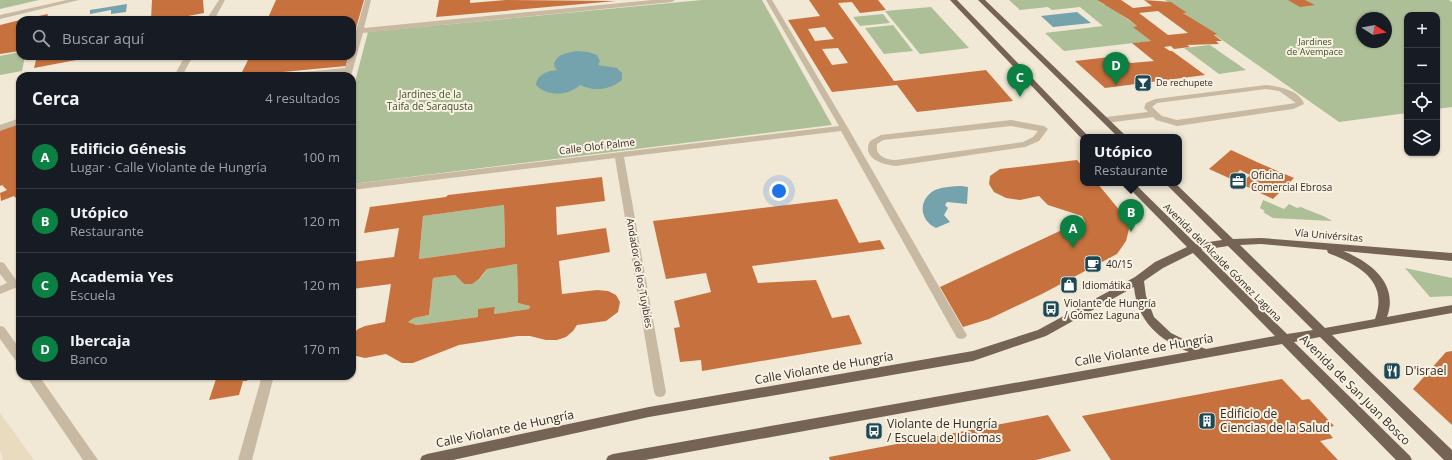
<!DOCTYPE html>
<html lang="es">
<head>
<meta charset="utf-8">
<style>
	:root { --surface:#171b24; --page:#242831; --text:#f1f3f6; --muted:#9ea1a6; --line:#363941; --accent:#0b8043 }
	body { margin:0; font-family:"Open Sans",sans-serif; background:var(--page); color:var(--text) }
	.controls { position:absolute; right:12px; top:12px; display:grid; overflow:hidden; border-radius:8px; box-shadow:0 1px 3px #0004 }
	.controls button { width:36px; height:36px; display:grid; place-items:center; padding:0; border:0; border-bottom:1px solid var(--line); background:var(--surface); color:var(--text); font:20px sans-serif }
	.compass { position:absolute; left:1356px; top:12px; width:36px; height:36px; border-radius:50%; background:var(--surface); box-shadow:0 1px 3px #0004; rotate:101deg }
	.you { position:absolute; left:779px; top:191px; width:14px; height:14px; margin:-10px; border:3px solid #fff; border-radius:50%; background:#1a73e8; box-shadow:0 0 0 6px #1a73e833 }
	.badge { display:grid; place-items:center; width:26px; height:26px; border-radius:50%; background:var(--accent); color:#fff; font-size:13px; font-weight:700 }
	.pin { position:absolute; translate:-50% -33px; filter:drop-shadow(0 1px 2px #0008) }
	.pin::after { content:''; position:absolute; top:21px; width:14px; height:12px; background:inherit; clip-path:polygon(0 0,100% 0,50% 100%) }
	.popup { position:absolute; left:1080px; top:134px; width:102px; height:52px; box-sizing:border-box; display:grid; place-content:center; border-radius:8px; background:var(--surface); filter:drop-shadow(0 1px 3px #0005); font-size:13px; white-space:nowrap; color:var(--muted) }
	.popup b { font-size:15px; color:var(--text) }
	.popup::after { content:''; position:absolute; left:50%; top:100%; margin-left:-8px; border:8px solid transparent; border-top-color:var(--surface) }
	.list { margin:0; padding:0; list-style:none }
	h2 { display:flex; justify-content:space-between; align-items:center; height:52px; margin:0; padding:0 16px; font-size:17px }
	h2 small { font-size:13px; font-weight:400; color:var(--muted) }
	.list li { display:grid; grid-template-columns:26px 1fr auto; gap:12px; align-items:center; box-sizing:border-box; height:64px; padding:0 16px; border-top:1px solid var(--line) }
	.list b { display:block; font-size:15px; white-space:nowrap }
	.list p { margin:0; font-size:13px; white-space:nowrap; color:var(--muted) }
	.list em { font-size:13px; font-style:normal; color:var(--muted) }
	.icon { flex:none; width:22px; height:22px; fill:none; stroke:currentColor; stroke-width:2; stroke-linecap:round; stroke-linejoin:round }
	.map { position:relative; flex:none; width:1452px; height:460px; overflow:hidden }
	.search { position:absolute; background:var(--surface); box-shadow:0 1px 3px #0004; left:16px; top:16px; width:340px; height:44px; display:flex; align-items:center; gap:10px; box-sizing:border-box; padding:0 14px; border-radius:12px; color:var(--muted); font-size:15px }
	.panel { position:absolute; background:var(--surface); box-shadow:0 1px 3px #0004; left:16px; top:72px; width:340px; height:308px; border-radius:12px }
	.map>svg:first-child { display:block }
</style>
</head>
<body>
<div class="map">
<svg width="1452" height="460" viewBox="0 0 1452 460">
	<rect width="100%" height="100%" fill="#f1e8d6"/>
	<g fill="#acbf97" fill-rule="evenodd">
		<path d="M 0,0 L 39,0 L 0,9 Z"/>
		<path d="M 702,0 L 762,0 L 832,125 L 352,184 L 352,93 L 368,32 Z"/>
		<path d="M 1009,0 L 1097,0 L 1104,5 L 1107,5 L 1137,26 L 1134,27 L 1151,41 L 1064,51 L 1045,33 L 1103,26 L 1080,7 L 1052,10 L 1048,7 L 1020,10 Z"/>
		<path d="M 1165,0 L 1449,0 L 1452,2 L 1452,107 L 1437,109 L 1437,15 L 1407,15 L 1407,113 L 1339,122 ZM 1362,18 L 1386,18 L 1386,42 L 1362,42 Z"/>
		<path d="M 931,7 L 969,48 L 920,54 L 885,11 Z"/>
		<path d="M 883,14 L 890,23 L 860,26 L 853,17 Z"/>
		<path d="M 893,25 L 913,51 L 884,54 L 865,28 Z"/>
		<path d="M 1210,45 L 1246,70 L 1219,74 L 1184,48 Z"/>
		<path d="M 20,52 L 20,56 L 25,56 L 22,71 L 0,75 L 0,56 Z"/>
		<path d="M 1263,200 L 1284,209 L 1289,204 L 1297,208 L 1301,207 C 1313,213 1320,213 1332,221 L 1273,218 L 1263,212 L 1265,211 L 1260,208 Z"/>
		<path d="M 504,205 L 505,247 L 419,259 L 423,216 Z"/>
		<path d="M 517,264 L 518,303 L 530,306 L 529,309 L 494,314 L 495,308 L 478,309 L 478,317 L 417,325 L 408,322 L 414,318 L 429,315 L 433,278 L 455,275 L 464,284 C 475,284 481,279 487,269 Z"/>
		<path d="M 1405,268 L 1452,278 L 1452,296 L 1430,297 Z"/>
	</g>
	<path fill="#e9dbbd" d="M 0,413 L 34,460 L 3,460 L 0,450 Z"/>
	<g fill="#75a3ad">
		<path d="M 127,4 L 126,12 L 111,14 L 111,10 L 90,14 L 90,10 Z"/>
		<path d="M 1077,12 L 1091,23 L 1053,27 L 1041,16 Z"/>
		<path d="M 577,51 L 588,52 L 597,55 L 600,61 L 598,65 L 617,68 L 622,73 L 622,80 C 610,90 594,92 580,85 C 568,96 547,97 536,85 C 537,74 548,71 557,70 L 554,66 C 555,54 567,53 577,51 Z"/>
		<path d="M 961,186 L 968,187 L 967,204 L 947,202 L 945,205 L 948,208 L 944,215 L 950,222 L 936,228 C 919,220 918,199 935,190 C 943,187 952,186 961,186 Z"/>
	</g>
	<g fill="#c7723e" fill-rule="evenodd">
		<path d="M 152,0 L 203,0 L 204,13 L 167,20 L 151,20 Z"/>
		<path d="M 276,0 L 364,0 L 352,42 L 352,20 L 267,20 Z"/>
		<path d="M 439,0 L 470,0 L 470,3 L 506,0 L 616,1 L 436,17 Z"/>
		<path d="M 809,0 L 878,0 L 886,10 L 860,13 L 852,2 L 838,3 L 894,81 L 986,70 L 1013,101 L 917,112 L 897,85 L 832,92 L 788,20 L 820,16 ZM 825,27 L 834,39 L 815,41 L 808,29 ZM 838,48 L 848,63 L 832,65 L 822,49 Z"/>
		<path d="M 1097,0 L 1121,0 L 1133,8 L 1152,6 L 1144,0 L 1171,2 L 1187,13 L 1183,13 L 1217,34 L 1214,35 L 1222,41 L 1216,41 L 1219,44 L 1187,45 L 1190,47 L 1174,49 L 1171,46 L 1164,47 L 1170,51 L 1172,51 L 1205,75 L 1105,88 L 1075,61 L 1110,57 L 1116,62 L 1127,61 L 1131,63 L 1154,61 L 1132,43 L 1151,41 L 1133,27 L 1137,26 L 1128,19 ZM 1158,11 L 1188,33 L 1168,35 L 1139,13 Z"/>
		<path d="M 1288,0 L 1305,0 L 1315,5 L 1300,7 Z"/>
		<path d="M 48,14 L 46,20 L 24,20 L 24,19 Z"/>
		<path d="M 20,20 L 20,51 L 0,54 L 0,25 Z"/>
		<path d="M 37,56 L 92,56 L 92,57 L 34,68 Z"/>
		<path d="M 250,56 L 348,56 L 346,66 L 240,76 Z"/>
		<path d="M 17,122 L 20,125 L 20,202 L 14,196 L 1,201 L 0,193 L 7,190 L 2,185 L 0,186 L 0,129 Z"/>
		<path d="M 1231,150 L 1259,163 L 1294,178 L 1273,199 L 1241,184 L 1250,175 L 1240,170 L 1231,179 L 1209,169 Z"/>
		<path d="M 1077,160 L 1083,167 L 1083,183 L 1097,183 L 1126,218 L 1129,229 L 1126,241 L 1117,254 L 1042,294 L 989,319 L 963,327 L 940,287 L 1064,229 L 1078,229 L 1085,222 L 1082,216 L 1048,205 L 1039,196 L 1020,200 L 1006,198 L 994,192 L 989,184 L 990,176 L 1000,169 Z"/>
		<path d="M 602,177 L 605,201 L 556,207 L 557,235 L 606,228 L 610,252 L 559,261 L 562,294 L 597,290 L 608,291 L 616,295 L 620,302 L 618,312 L 606,321 L 577,325 L 573,331 L 566,337 L 557,340 L 546,340 L 530,336 L 518,336 L 459,345 L 413,363 L 402,363 L 386,354 L 365,358 L 352,355 L 352,335 L 358,329 L 365,326 L 385,322 L 391,284 L 352,289 L 352,262 L 394,257 L 399,228 L 364,233 L 370,207 L 446,197 L 448,195 ZM 504,205 L 505,247 L 419,259 L 423,216 ZM 517,264 L 518,303 L 530,306 L 529,309 L 494,314 L 495,307 L 478,309 L 478,317 L 417,325 L 408,322 L 414,318 L 429,315 L 433,278 L 455,275 L 464,284 L 472,284 L 479,279 L 487,269 Z"/>
		<path d="M 837,199 L 859,243 L 880,240 L 885,249 L 752,266 L 758,283 L 816,280 L 832,318 L 849,315 L 862,344 L 702,371 L 701,360 L 680,362 L 674,328 L 680,327 L 674,301 L 711,292 L 706,273 L 666,279 L 653,221 Z"/>
		<path d="M 1452,351 L 1452,425 L 1413,389 L 1446,352 Z"/>
		<path d="M 217,376 L 248,376 L 247,381 L 243,381 L 239,395 L 209,400 Z"/>
		<path d="M 1282,379 L 1302,400 L 1309,399 L 1334,426 L 1325,428 L 1333,438 L 1320,441 L 1338,460 L 1111,460 L 1082,416 Z"/>
		<path d="M 1048,415 L 1071,451 L 1036,460 L 830,460 L 829,457 Z"/>
	</g>
	<g fill="none" stroke-linecap="round" stroke-linejoin="round">
		<g fill="#c8b9a2" fill-rule="evenodd">
			<path d="M 67,0 L 79,0 L 0,19 L 0,15 Z"/>
			<path d="M 219,0 L 225,0 L 214,20 L 206,20 Z"/>
			<path d="M 365,0 L 371,0 L 364,28 L 652,0 L 675,0 L 672,2 L 363,33 L 351,76 L 343,76 L 344,73 L 308,76 L 278,76 L 282,74 L 345,68 L 349,56 L 352,56 L 352,45 Z"/>
			<path d="M 766,0 L 772,0 L 848,128 L 965,332 L 967,335 L 965,338 L 961,339 L 957,338 L 841,131 L 624,157 L 666,392 L 664,396 L 660,397 L 656,396 L 654,392 L 615,158 L 352,190 L 352,184 L 839,126 Z"/>
			<path d="M 185,56 L 193,56 L 182,76 L 174,76 Z"/>
			<path d="M 1266,85 C 1278,86 1300,90 1304,104 L 1293,109 L 1177,126 L 1156,120 L 1153,117 L 1106,123 L 1102,120 L 1106,117 L 1148,112 L 1144,108 L 1146,103 L 1155,99 ZM 1266,89 L 1279,91 L 1296,103 L 1177,120 L 1162,116 L 1152,107 L 1157,103 Z"/>
			<path d="M 20,118 L 20,124 L 0,131 L 0,125 Z"/>
			<path d="M 1011,120 L 1044,126 L 1048,129 L 1039,141 L 1025,147 L 896,166 C 883,165 861,158 870,141 L 881,135 ZM 1011,126 L 1038,131 L 1033,137 L 1023,142 L 896,160 C 886,160 875,156 877,144 L 883,140 Z"/>
			<path d="M 0,262 L 4,263 L 16,280 L 20,280 L 20,286 L 0,294 L 0,286 L 7,283 L 0,274 Z"/>
			<path d="M 0,326 L 4,327 L 20,349 L 20,363 L 16,361 L 0,339 Z"/>
			<path d="M 26,376 L 39,376 L 98,460 L 83,460 Z"/>
			<path d="M 262,376 L 274,376 L 252,460 L 238,460 Z"/>
		</g>
		<g fill="#756455" fill-rule="evenodd">
			<path d="M 950,0 L 957,0 L 1089,137 L 1083,137 L 1082,139 Z"/>
			<path d="M 978,0 L 985,0 L 1127,137 L 1118,137 Z"/>
			<path d="M 1124,183 L 1134,183 L 1196,244 L 1222,240 L 1165,183 L 1175,183 L 1233,239 L 1261,238 L 1452,253 L 1452,261 L 1343,251 C 1371,262 1399,284 1387,317 L 1452,305 L 1452,313 L 1332,335 L 1452,450 L 1452,460 L 1444,460 L 1320,337 L 1294,342 L 1410,456 L 1412,460 L 1396,460 L 1282,344 L 645,460 L 606,460 L 608,456 L 613,454 L 1189,352 C 1159,340 1137,321 1134,287 L 1046,336 L 973,361 L 649,417 L 453,460 L 420,460 L 422,456 L 427,454 L 649,407 L 973,351 L 1038,330 L 1135,277 L 1155,262 L 1187,247 ZM 1261,244 L 1327,250 L 1328,253 C 1359,265 1389,281 1375,319 L 1325,328 L 1240,245 ZM 1228,246 L 1313,330 L 1287,334 L 1202,250 ZM 1193,253 L 1275,336 L 1206,349 L 1195,345 L 1171,333 L 1154,317 L 1146,296 L 1144,281 L 1163,268 Z"/>
		</g>
	</g>
	<defs>
		<symbol id="bar-square" viewBox="-11 -11 22 22"><rect x="-9" y="-9" width="18" height="18" rx="4" fill="#1b4854" stroke="#f9f1e2"/><path d="M-6-5H6L.8 .8V4.5H3.5V6h-7V4.5H-.8V.8Z" fill="#fff"/></symbol>
		<symbol id="office-square" viewBox="-11 -11 22 22"><rect x="-9" y="-9" width="18" height="18" rx="4" fill="#1b4854" stroke="#f9f1e2"/><path d="M-6-3h4V-5.5h4V-3h4V5H-6ZM-1-4.5V-3h2v-1.5ZM-6 0V1H6V0Z" fill="#fff"/></symbol>
		<symbol id="cafe-square" viewBox="-11 -11 22 22"><rect x="-9" y="-9" width="18" height="18" rx="4" fill="#1b4854" stroke="#f9f1e2"/><path d="M-5.5-4.5H6V0H3Q3 3.5 0 3.5H-2.5Q-5.5 3.5-5.5 0ZM3-3.2v2h1.7v-2ZM-6 4.5H4V6H-6Z" fill="#fff"/></symbol>
		<symbol id="shop-square" viewBox="-11 -11 22 22"><rect x="-9" y="-9" width="18" height="18" rx="4" fill="#1b4854" stroke="#f9f1e2"/><path d="M-5-2.5h2.3a2.7 3.5 0 0 1 5.4 0H5L5.5 6h-11ZM-1.5-2.5h3a1.5 2.3 0 0 0-3 0Z" fill="#fff"/></symbol>
		<symbol id="bus-square" viewBox="-11 -11 22 22"><rect x="-9" y="-9" width="18" height="18" rx="4" fill="#1b4854" stroke="#f9f1e2"/><path d="M-5-6H5V4H4V6H2V4H-2V6H-4V4H-5ZM-3.5-4V0h7V-4ZM-3.5 1.2v1.5H-2V1.2ZM2 1.2v1.5H3.5V1.2Z" fill="#fff"/></symbol>
		<symbol id="restaurant-square" viewBox="-11 -11 22 22"><rect x="-9" y="-9" width="18" height="18" rx="4" fill="#1b4854" stroke="#f9f1e2"/><path d="M-5-6h1v4h1v-4h1v4h1v-4h1v5L-1.5 .5V6h-2V.5L-5-1ZM5-6V6H3V1.5H1.5Q1.5-4 5-6Z" fill="#fff"/></symbol>
		<symbol id="building-square" viewBox="-11 -11 22 22"><rect x="-9" y="-9" width="18" height="18" rx="4" fill="#1b4854" stroke="#f9f1e2"/><path d="M-4-6H4V6H1V3H-1V6H-4ZM-2.5-4.3h1.7v1.8h-1.7ZM.8-4.3h1.7v1.8H.8ZM-2.5-1h1.7V.8h-1.7ZM.8-1h1.7V.8H.8Z" fill="#fff"/></symbol>
	</defs>
	<g fill-rule="evenodd">
		<use href="#bar-square" x="1133" y="73" width="20" height="20"/>
		<use href="#office-square" x="1228" y="171" width="20" height="20"/>
		<use href="#cafe-square" x="1083" y="254" width="20" height="20"/>
		<use href="#shop-square" x="1059" y="275" width="20" height="20"/>
		<use href="#bus-square" x="1041" y="299" width="20" height="20"/>
		<use href="#restaurant-square" x="1382" y="361" width="20" height="20"/>
		<use href="#building-square" x="1197" y="411" width="20" height="20"/>
		<use href="#bus-square" x="864" y="421" width="20" height="20"/>
	</g>
	<g text-anchor="middle" stroke-width="4" stroke-linejoin="round" paint-order="stroke">
		<g font-size="9" fill="#3d5129" stroke="#f9f1e2">
			<text x="1315" y="45">Jardines<tspan x="1315" dy="10">de Avempace</tspan></text>
		</g>
		<g font-size="9" fill="#332b25" stroke="#f9f1e2" text-anchor="start">
			<text x="1156" y="86">De rechupete</text>
		</g>
		<g font-size="10" fill="#3d5129" stroke="#f9f1e2">
			<text x="430" y="98">Jardines de la<tspan x="430" dy="12">Taifa de Saraqusta</tspan></text>
		</g>
		<g font-size="10" fill="#332b25" stroke="#f9f1e2">
			<text transform="translate(597 146) rotate(-7)" y="4">Calle Olof Palme</text>
			<text transform="translate(1329 235) rotate(5)" y="4">Vía Univérsitas</text>
			<text transform="translate(1223 262) rotate(45)" y="4">Avenida del Alcalde Gómez Laguna</text>
			<text transform="translate(640 273) rotate(80)" y="4">Andador de los Tuyibíes</text>
		</g>
		<g font-size="10" fill="#332b25" stroke="#f9f1e2" text-anchor="start">
			<text x="1251" y="179">Oficina<tspan x="1251" dy="12">Comercial Ebrosa</tspan></text>
			<text x="1106" y="268">40/15</text>
			<text x="1082" y="289">Idiomátika</text>
			<text x="1064" y="307">Violante de Hungría<tspan x="1064" dy="12">/ Gómez Laguna</tspan></text>
		</g>
		<g font-size="12" fill="#332b25" stroke="#f9f1e2">
			<text transform="translate(1144 350) rotate(-10)" y="4">Calle Violante de Hungría</text>
			<text transform="translate(824 368) rotate(-10)" y="4">Calle Violante de Hungría</text>
			<text transform="translate(1355 390) rotate(45)" y="4">Avenida de San Juan Bosco</text>
			<text transform="translate(505 429) rotate(-12)" y="4">Calle Violante de Hungría</text>
		</g>
		<g font-size="12" fill="#332b25" stroke="#f9f1e2" text-anchor="start">
			<text x="1405" y="375">D'israel</text>
			<text x="1220" y="418">Edificio de<tspan x="1220" dy="14">Ciencias de la Salud</tspan></text>
			<text x="887" y="428">Violante de Hungría<tspan x="887" dy="14">/ Escuela de Idiomas</tspan></text>
		</g>
	</g>
</svg>
<div class="controls">
<button>+</button>
<button>−</button>
<button><svg class="icon" aria-label="locate" viewBox="0 0 24 24"><circle cx="12" cy="12" r="6"/><path d="M12 2v4M12 18v4M2 12h4M18 12h4"/></svg></button>
<button><svg class="icon" aria-label="layers" viewBox="0 0 24 24"><path d="M12 4l9 5-9 5-9-5zM3 14l9 5 9-5"/></svg></button>
</div>
<svg class="compass" viewBox="-18 -18 36 36"><path d="M0-13l5 13h-10z" fill="#e53935"/><path d="M0 13l5-13h-10z" fill="#9ea1a6"/></svg>
<div class="you"></div>
<div class="pin badge" style="left:1073px;top:248px">A</div>
<div class="pin badge" style="left:1131px;top:232px">B</div>
<div class="popup"><b>Utópico</b>Restaurante</div>
<div class="pin badge" style="left:1020px;top:97px">C</div>
<div class="pin badge" style="left:1116px;top:85px">D</div>
<div class="search"><svg class="icon" aria-label="search" viewBox="0 0 24 24"><circle cx="10" cy="10" r="6"/><path d="M15 15l6 6"/></svg>Buscar aquí</div>
<section class="panel">
<h2>Cerca<small>4 resultados</small></h2>
<ul class="list">
<li><span class="badge">A</span><div><b>Edificio Génesis</b><p>Lugar · Calle Violante de Hungría</p></div><em>100 m</em></li>
<li><span class="badge">B</span><div><b>Utópico</b><p>Restaurante</p></div><em>120 m</em></li>
<li><span class="badge">C</span><div><b>Academia Yes</b><p>Escuela</p></div><em>120 m</em></li>
<li><span class="badge">D</span><div><b>Ibercaja</b><p>Banco</p></div><em>170 m</em></li>
</ul>
</section>
</div>
</body>
</html>
